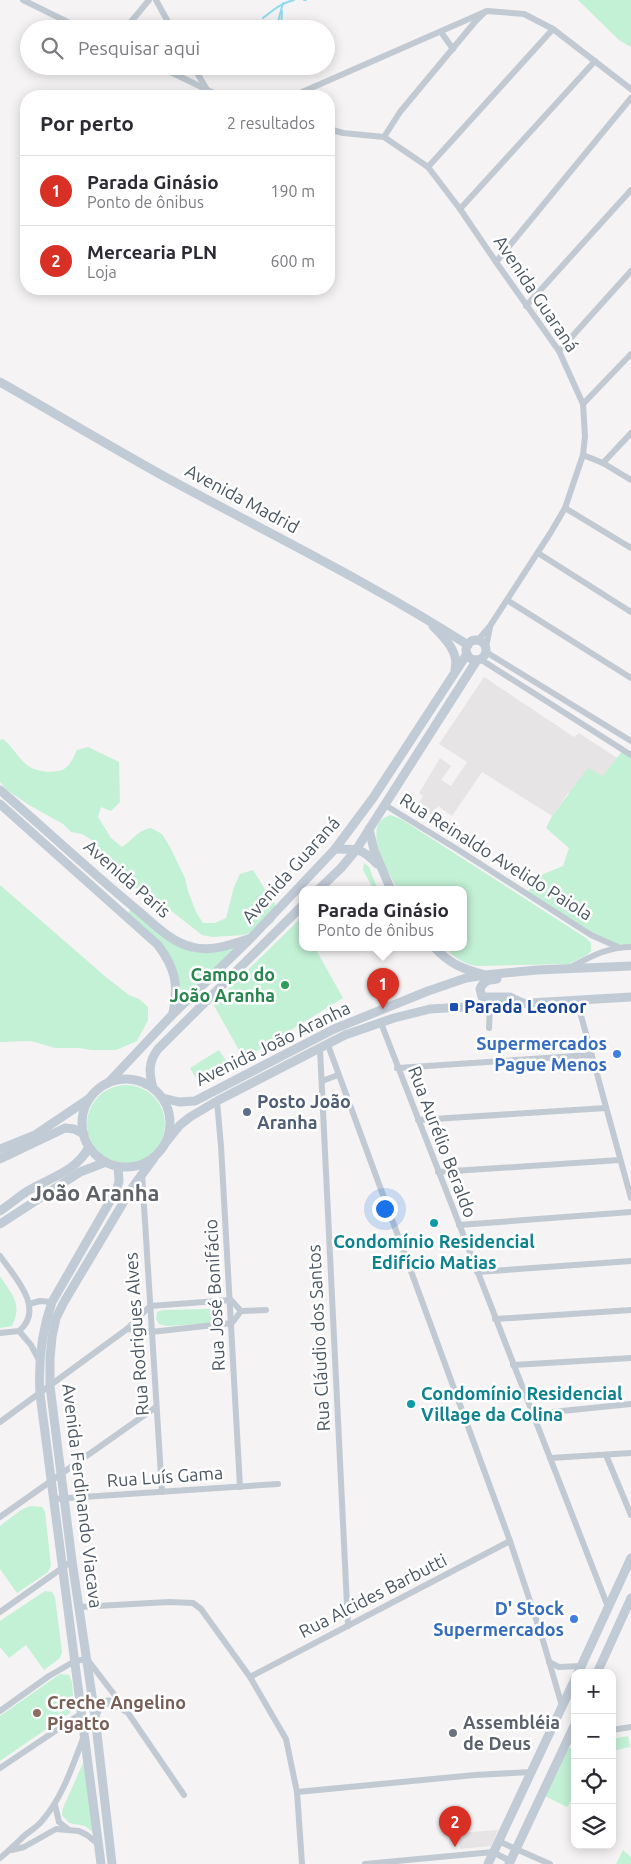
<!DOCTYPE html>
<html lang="pt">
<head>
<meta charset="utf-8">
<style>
	:root { --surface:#fff; --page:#f7f7f7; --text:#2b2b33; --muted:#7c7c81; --line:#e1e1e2; --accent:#d93025 }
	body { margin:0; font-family:Ubuntu,sans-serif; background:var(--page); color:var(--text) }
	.controls { position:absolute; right:15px; bottom:15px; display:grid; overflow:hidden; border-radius:10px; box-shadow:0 2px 12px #0003 }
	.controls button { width:45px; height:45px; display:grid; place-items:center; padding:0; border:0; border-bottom:1px solid var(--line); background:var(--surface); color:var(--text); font:25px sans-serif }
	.you { position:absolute; left:384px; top:1208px; width:18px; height:18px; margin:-12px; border:4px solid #fff; border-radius:50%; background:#1a73e8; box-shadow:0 0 0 8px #1a73e833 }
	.badge { display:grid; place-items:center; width:32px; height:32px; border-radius:50%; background:var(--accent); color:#fff; font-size:16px; font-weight:700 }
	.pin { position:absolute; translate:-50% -41px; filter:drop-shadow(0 1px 2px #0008) }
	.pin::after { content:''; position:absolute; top:26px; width:18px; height:15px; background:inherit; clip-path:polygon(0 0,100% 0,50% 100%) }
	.popup { position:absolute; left:299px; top:886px; width:168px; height:65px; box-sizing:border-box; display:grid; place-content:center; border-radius:10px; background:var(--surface); filter:drop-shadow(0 1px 4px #0005); font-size:16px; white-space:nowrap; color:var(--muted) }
	.popup b { font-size:19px; color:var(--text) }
	.popup::after { content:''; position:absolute; left:50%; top:100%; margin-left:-10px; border:10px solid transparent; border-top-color:var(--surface) }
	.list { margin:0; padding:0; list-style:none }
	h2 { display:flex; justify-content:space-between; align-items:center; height:65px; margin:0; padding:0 20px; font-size:21px }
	h2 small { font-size:16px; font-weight:400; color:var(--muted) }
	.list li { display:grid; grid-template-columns:32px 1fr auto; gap:15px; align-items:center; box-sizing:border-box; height:70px; padding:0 20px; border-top:1px solid var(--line) }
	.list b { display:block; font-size:19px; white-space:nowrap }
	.list p { margin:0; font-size:16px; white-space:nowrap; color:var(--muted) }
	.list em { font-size:16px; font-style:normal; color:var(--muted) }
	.icon { flex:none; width:28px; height:28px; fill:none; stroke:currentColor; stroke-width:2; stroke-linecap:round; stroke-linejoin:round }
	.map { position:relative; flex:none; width:631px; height:1864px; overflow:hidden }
	.search { position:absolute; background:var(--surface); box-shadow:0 2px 12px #0003; left:20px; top:20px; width:315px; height:55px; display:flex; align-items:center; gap:12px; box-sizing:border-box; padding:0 18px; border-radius:28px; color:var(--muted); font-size:19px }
	.panel { position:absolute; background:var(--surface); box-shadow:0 2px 12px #0003; left:20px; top:90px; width:315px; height:205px; border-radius:20px }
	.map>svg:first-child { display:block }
</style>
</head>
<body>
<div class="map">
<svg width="631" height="1864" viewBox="0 0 631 1864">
	<rect width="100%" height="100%" fill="#f5f3f3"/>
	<g fill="#e6e4e5">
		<path d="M 484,677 L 574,737 L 579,733 L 617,758 L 603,776 L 584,776 L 571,793 L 568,793 L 552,816 L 482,772 L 452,816 L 438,806 L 432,815 L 418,805 L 423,796 L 419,793 L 440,758 L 451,766 L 441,780 L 451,786 L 467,762 L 439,744 Z"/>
		<path d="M 498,1830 L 491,1846 L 460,1849 L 459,1833 Z"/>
	</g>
	<g fill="#c3f1d5">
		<path d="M 578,0 L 631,0 L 631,47 L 619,40 Z"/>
		<path d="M 3,739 C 14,748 17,757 27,765 C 35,772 55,774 64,769 C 71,765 74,756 77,750 L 88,747 L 119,762 L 120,802 L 111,811 L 101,807 L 98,817 L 111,838 L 122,847 C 134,839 138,830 151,828 L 162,834 L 170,847 L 185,878 L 188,891 L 196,912 L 203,923 L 215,923 L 226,918 L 234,887 L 240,874 L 253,870 L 266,891 L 274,899 L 276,912 L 274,922 L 264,929 L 243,935 L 213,937 L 202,935 L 156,899 L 145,895 L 135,887 L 109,861 L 92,840 L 82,834 L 71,832 L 63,824 L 29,805 L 7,790 L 0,782 L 0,740 Z"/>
		<path d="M 623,750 L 631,755 L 631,947 L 618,947 L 598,939 L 526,894 L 541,875 L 563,866 L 569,848 L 546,828 L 552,816 L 588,768 L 603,776 Z"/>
		<path d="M 390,815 L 401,819 L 586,938 L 591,943 L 591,951 L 587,955 L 569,964 L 477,966 C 463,964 456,958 445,948 L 463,948 L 463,890 L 398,890 C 389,873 359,825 390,815 Z"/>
		<path d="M 364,863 L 369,867 L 378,890 L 374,890 L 363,870 Z"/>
		<path d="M 0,885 L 107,978 L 129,995 L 139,999 L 148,1007 L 148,1020 L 137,1041 L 116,1050 L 91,1050 L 80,1048 L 55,1048 L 31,1041 L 0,1042 Z"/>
		<path d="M 131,909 L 179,946 L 237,947 L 179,1003 C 185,958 158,940 128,913 Z"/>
		<path d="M 299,920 L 303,926 L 303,948 L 315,948 L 343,998 L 244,1059 L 213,1004 Z"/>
		<path d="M 219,1050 L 229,1066 L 200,1085 L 190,1068 Z"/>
		<circle cx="126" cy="1124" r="39"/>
		<path d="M 0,1276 C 12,1295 23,1304 12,1326 L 0,1328 Z"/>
		<path d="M 209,1309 L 222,1311 L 223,1320 L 216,1323 L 167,1326 L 159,1324 L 156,1319 L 157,1312 L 163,1310 Z"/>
		<path d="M 30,1506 L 42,1507 L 45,1512 L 51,1566 L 48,1572 L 17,1593 L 0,1569 L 0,1526 L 21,1510 Z"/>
		<path d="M 45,1591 L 52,1592 L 55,1597 L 62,1652 L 60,1658 L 44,1670 L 26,1645 L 9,1658 L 0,1647 L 0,1621 Z"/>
		<path d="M 60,1674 L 69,1675 L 72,1682 L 74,1710 L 0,1761 L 0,1716 Z"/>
		<path d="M 628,1736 L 630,1747 L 612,1751 L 612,1739 Z"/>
		<path d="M 575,1746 L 575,1795 L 567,1807 L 543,1795 L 566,1749 Z"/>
		<path d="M 84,1761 L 95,1834 L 85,1826 L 69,1823 L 62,1815 L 63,1808 Z"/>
		<path d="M 623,1850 L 631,1857 L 631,1864 L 616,1864 Z"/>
	</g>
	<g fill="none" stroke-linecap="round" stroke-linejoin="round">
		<g stroke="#90daee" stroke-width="2">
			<path d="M 304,0 L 306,0"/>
			<path d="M 263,18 C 275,9 279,4 294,0"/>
			<path d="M 276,29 L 283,3"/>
			<path d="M 281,29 L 282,11"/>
		</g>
		<g stroke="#c1cad2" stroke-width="6">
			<path d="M 23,0 L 82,29"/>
			<path d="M 156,0 L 172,29"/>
			<path d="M 125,29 L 149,0"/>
			<path d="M 441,32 L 453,49"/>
			<path d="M 158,66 L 220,96"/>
			<path d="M 193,66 L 206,88"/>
			<path d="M 293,96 L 487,11 L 524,14 L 553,29 L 631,89"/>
			<path d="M 329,129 L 343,133 L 384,137 L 428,167 L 460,209 L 496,262 L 559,351 L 583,404 L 585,436 L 583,455 L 565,508 L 551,532 L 490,626 L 478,640"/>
			<path d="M 384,137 L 400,112 L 474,23 L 485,12"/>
			<path d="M 428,167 L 553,29"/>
			<path d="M 460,209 L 595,61"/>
			<path d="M 496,262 L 631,98"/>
			<path d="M 526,306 L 631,190"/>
			<path d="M 559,351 L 631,271"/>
			<path d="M 583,404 L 631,354"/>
			<path d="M 583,455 L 603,463 L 631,480"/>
			<path d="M 603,463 L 631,433"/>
			<path d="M 565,508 L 631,548"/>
			<path d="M 538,553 L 631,612"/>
			<path d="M 507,600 L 631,678"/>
			<path d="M 486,647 L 490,627"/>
			<path d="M 486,652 L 631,741"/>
			<path d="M 480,659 L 631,755"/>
			<path d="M 385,805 L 460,851 L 591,935 L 618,947"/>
			<path d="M 569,968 C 590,957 607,947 631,947"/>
			<path d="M 577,1001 L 631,1198"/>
			<path d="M 381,1023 L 608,1607"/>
			<path d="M 489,1028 L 490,1006"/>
			<path d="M 328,1045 L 510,1541 L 542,1637 L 562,1706"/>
			<path d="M 320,1049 L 348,1626"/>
			<path d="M 397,1068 L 591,1055"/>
			<path d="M 322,1081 L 338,1075"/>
			<path d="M 217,1101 L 221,1146 L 240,1487"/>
			<path d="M 418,1120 L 606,1108"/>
			<path d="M 438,1172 L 620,1160"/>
			<path d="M 142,1174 L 162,1492"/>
			<path d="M 459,1225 L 631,1212"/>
			<path d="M 0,1256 C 14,1276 46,1309 19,1331"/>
			<path d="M 477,1272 L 631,1261"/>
			<path d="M 29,1304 L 40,1301 L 52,1302"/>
			<path d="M 495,1319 L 631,1310"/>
			<path d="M 127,1329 L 151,1332 L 232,1323 L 241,1311 L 266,1310"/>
			<path d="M 19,1331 L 31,1345 L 39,1360"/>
			<path d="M 0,1333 L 19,1331"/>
			<path d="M 513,1365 L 631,1358"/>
			<path d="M 532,1414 L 631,1404"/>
			<path d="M 0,1422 L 127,1329 L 150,1306 L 231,1300 L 241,1311"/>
			<path d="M 606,1455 L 631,1515"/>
			<path d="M 550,1458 L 631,1453"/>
			<path d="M 53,1499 L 278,1484"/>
			<path d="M 0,1517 L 156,1407"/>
			<path d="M 79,1607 L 169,1602 L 193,1603 L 201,1609 L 250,1677 L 286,1739 L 297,1792 L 302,1864"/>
			<path d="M 0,1612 L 72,1561"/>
			<path d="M 549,1662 L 559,1667 L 581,1666"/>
			<path d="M 250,1677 L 510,1541"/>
			<path d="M 0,1711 L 49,1676 L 75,1661 L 87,1659 L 126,1710 L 184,1795"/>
			<path d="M 612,1730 L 631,1727"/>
			<path d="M 0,1768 L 82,1713"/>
			<path d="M 297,1792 L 475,1775 L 531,1772"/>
			<path d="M 55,1805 L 59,1822 L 68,1829"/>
			<path d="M 498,1841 L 550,1864"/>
			<path d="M 12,1850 L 24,1847 L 56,1829 L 79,1831 L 87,1835 L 99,1845"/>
			<path d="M 0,1858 C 8,1852 13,1846 20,1840 C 26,1833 35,1829 41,1822 C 63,1797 72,1767 84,1736"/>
			<path d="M 365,1864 L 493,1852 L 510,1861"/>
		</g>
		<g stroke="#c1cbd6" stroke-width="9">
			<path d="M 0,382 C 56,414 111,447 167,478 C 268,533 371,583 468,645"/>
			<path d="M 433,626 C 444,637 460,653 455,669"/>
			<circle cx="476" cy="650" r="10"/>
			<path d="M 0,790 C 45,829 89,870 136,909 C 153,923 170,942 192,947 C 211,952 230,945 248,939"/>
			<path d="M 0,804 L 158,945 C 175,968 179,984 173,1013"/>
			<path d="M 369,829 L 374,850 L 391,890"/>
			<path d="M 335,849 C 357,849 362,848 377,864"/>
			<path d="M 318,890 L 341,868 L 356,850 L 477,660"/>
			<path d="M 435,948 C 449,963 462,969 482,974"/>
			<path d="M 497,979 C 488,980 483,981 480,989 L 482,997 L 510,997 L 523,1003"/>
			<circle cx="126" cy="1123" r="44"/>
			<path d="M 108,1083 L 173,1014 L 251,938 L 335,849 L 373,798 L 467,654"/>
			<path d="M 153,1088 C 149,1073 148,1062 158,1049 L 303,905"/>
			<path d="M 163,1098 L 179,1102 L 195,1101 L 334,1029 L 428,991 L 466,978 L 485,975 L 537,970 L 631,966"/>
			<path d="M 167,1141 L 180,1125 L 190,1117 L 217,1101 L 345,1035 L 394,1018 L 430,1009 L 631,997"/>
			<path d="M 0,1149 L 35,1135 L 90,1098"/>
			<path d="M 0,1159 L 65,1128 L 74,1129 L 84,1134"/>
			<path d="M 0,1211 C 9,1205 17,1198 26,1192 C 50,1177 75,1173 89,1147"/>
			<path d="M 0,1224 L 80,1172 L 106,1162"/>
			<path d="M 578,1673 L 631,1558"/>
			<path d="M 597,1673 L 631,1598"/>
			<path d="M 95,1715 C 103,1697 112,1700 126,1710"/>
			<path d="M 101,1864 L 40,1394 C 38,1361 41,1333 52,1302 L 117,1189 L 119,1181 L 118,1167"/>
			<path d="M 112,1864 L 95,1716 L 72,1561 L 50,1386 L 50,1358 L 52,1337 L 56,1318 L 64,1302 L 132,1188 L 154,1158"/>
			<path d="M 488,1864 L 575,1679"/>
			<path d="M 509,1864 L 575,1724"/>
		</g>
	</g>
	<circle fill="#2e9e5b" stroke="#fff" stroke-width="2" cx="285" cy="985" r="5"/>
	<rect fill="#1a4fb4" stroke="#fff" stroke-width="2" x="449" y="1002" width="10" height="10" rx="2.5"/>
	<g fill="#3f7fe0" stroke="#fff" stroke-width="2">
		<circle cx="617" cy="1054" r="5"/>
		<circle cx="574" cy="1619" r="5"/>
	</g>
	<circle fill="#5c6f8a" stroke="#fff" stroke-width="2" cx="247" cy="1112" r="5"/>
	<g fill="#0f9aa8" stroke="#fff" stroke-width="2">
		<circle cx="434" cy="1223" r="5"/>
		<circle cx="411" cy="1404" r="5"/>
	</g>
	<circle fill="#8d6e63" stroke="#fff" stroke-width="2" cx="37" cy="1713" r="5"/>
	<circle fill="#6b7280" stroke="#fff" stroke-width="2" cx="453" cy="1733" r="5"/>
	<g text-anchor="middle" stroke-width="5" stroke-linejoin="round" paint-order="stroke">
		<g font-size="18" fill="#4a5661" stroke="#fff">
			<text transform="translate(536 294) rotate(56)" y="6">Avenida Guaraná</text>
			<text transform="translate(242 499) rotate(28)" y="6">Avenida Madrid</text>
			<text transform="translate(496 857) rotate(32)" y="6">Rua Reinaldo Avelido Paiola</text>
			<text transform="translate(291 870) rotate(-48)" y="6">Avenida Guaraná</text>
			<text transform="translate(127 879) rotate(41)" y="6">Avenida Paris</text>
			<text transform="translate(273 1044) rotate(-26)" y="6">Avenida João Aranha</text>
			<text transform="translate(442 1142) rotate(69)" y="6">Rua Aurélio Beraldo</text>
			<text transform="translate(215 1295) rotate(-93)" y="6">Rua José Bonifácio</text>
			<text transform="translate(137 1334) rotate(-94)" y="6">Rua Rodrigues Alves</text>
			<text transform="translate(319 1338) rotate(-93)" y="6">Rua Cláudio dos Santos</text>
			<text transform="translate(165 1477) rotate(-4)" y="6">Rua Luís Gama</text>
			<text transform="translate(82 1496) rotate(83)" y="6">Avenida Ferdinando Viacava</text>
			<text transform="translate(373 1596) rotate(-27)" y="6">Rua Alcides Barbutti</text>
		</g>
		<g font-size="18" font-weight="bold" fill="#27864d" stroke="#fff" text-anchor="end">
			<text x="275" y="981">Campo do<tspan x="275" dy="21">João Aranha</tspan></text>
		</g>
		<g font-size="18" font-weight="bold" fill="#164399" stroke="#fff" text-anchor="start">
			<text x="464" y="1013">Parada Leonor</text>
		</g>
		<g font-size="18" font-weight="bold" fill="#366cbe" stroke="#fff" text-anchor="end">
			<text x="607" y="1050">Supermercados<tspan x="607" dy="21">Pague Menos</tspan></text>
			<text x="564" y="1615">D' Stock<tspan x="564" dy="21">Supermercados</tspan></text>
		</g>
		<g font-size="18" font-weight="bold" fill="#4e5e75" stroke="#fff" text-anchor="start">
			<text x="257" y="1108">Posto João<tspan x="257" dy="21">Aranha</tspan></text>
		</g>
		<g font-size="18" font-weight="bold" fill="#0d838f" stroke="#fff">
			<text x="434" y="1248">Condomínio Residencial<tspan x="434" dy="21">Edifício Matias</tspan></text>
			<text x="421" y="1400" text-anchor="start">Condomínio Residencial<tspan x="421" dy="21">Village da Colina</tspan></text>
		</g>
		<g font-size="18" font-weight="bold" fill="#785e54" stroke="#fff" text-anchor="start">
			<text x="47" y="1709">Creche Angelino<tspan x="47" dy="21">Pigatto</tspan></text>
		</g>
		<g font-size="18" font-weight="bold" fill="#5b616d" stroke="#fff" text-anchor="start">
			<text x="463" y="1729">Assembléia<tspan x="463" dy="21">de Deus</tspan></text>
		</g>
		<g font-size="22" font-weight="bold" fill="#5f6368" stroke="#fff">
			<text x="95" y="1201">João Aranha</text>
		</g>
	</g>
</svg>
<div class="controls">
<button>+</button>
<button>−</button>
<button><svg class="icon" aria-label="locate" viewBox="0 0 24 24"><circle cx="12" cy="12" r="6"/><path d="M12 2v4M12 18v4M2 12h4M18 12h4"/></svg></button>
<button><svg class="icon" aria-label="layers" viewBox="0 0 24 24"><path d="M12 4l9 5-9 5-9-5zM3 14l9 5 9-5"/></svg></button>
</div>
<div class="you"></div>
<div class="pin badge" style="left:383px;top:1009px">1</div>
<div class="popup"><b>Parada Ginásio</b>Ponto de ônibus</div>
<div class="pin badge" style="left:455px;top:1847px">2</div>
<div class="search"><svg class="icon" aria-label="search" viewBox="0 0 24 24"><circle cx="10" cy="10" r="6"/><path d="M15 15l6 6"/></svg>Pesquisar aqui</div>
<section class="panel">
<h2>Por perto<small>2 resultados</small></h2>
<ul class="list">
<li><span class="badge">1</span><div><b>Parada Ginásio</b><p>Ponto de ônibus</p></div><em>190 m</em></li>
<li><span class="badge">2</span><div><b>Mercearia PLN</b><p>Loja</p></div><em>600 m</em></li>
</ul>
</section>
</div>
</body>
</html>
